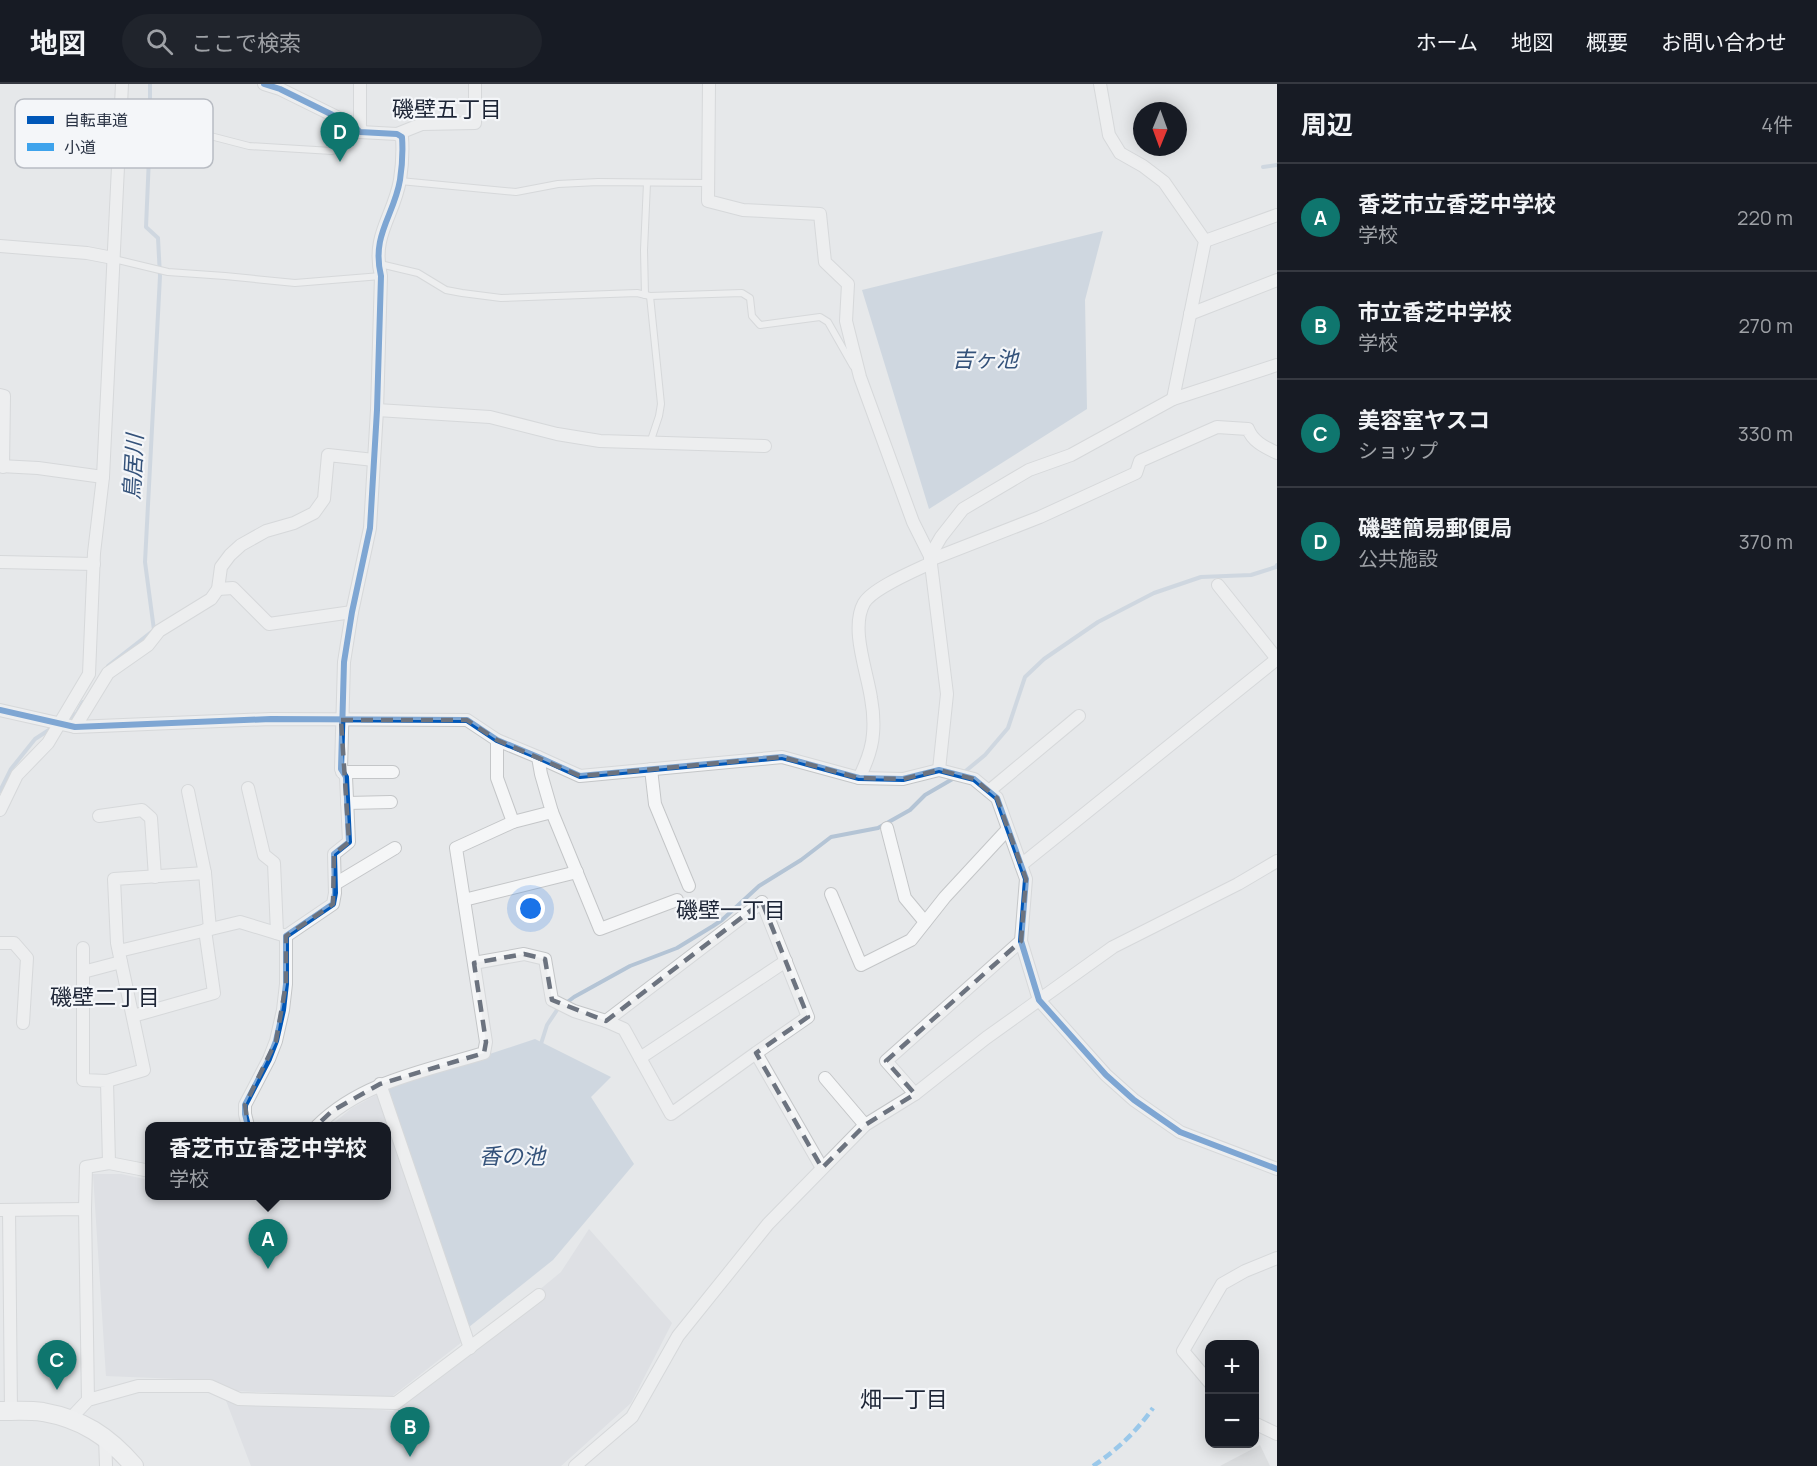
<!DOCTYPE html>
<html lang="ja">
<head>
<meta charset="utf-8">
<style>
	:root { --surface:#171b24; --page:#20242c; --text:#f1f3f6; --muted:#9ea1a6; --line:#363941; --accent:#0f766e }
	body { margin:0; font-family:Manrope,"Noto Sans JP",sans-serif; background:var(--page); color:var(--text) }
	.controls { position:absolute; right:18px; bottom:18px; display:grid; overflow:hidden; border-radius:12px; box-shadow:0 3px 15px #0003 }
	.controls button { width:54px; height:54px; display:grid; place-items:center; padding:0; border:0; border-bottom:2px solid var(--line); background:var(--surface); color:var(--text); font:30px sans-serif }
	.compass { position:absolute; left:1133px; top:18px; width:54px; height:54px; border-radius:50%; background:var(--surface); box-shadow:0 3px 15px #0003; rotate:181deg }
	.you { position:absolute; left:531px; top:825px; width:21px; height:21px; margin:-15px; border:4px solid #fff; border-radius:50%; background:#1a73e8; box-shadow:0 0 0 9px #1a73e833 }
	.badge { display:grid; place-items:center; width:39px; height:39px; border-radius:50%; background:var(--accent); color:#fff; font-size:20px; font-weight:700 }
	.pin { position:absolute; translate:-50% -50px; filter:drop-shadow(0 2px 3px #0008) }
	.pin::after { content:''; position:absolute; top:32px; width:21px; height:18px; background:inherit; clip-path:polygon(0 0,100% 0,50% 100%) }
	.popup { position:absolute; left:145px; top:1038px; width:246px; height:78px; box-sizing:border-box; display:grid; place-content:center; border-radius:12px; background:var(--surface); filter:drop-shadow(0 2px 4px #0005); font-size:20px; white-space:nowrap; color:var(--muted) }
	.popup b { font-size:22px; color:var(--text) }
	.popup::after { content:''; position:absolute; left:50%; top:100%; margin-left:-12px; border:12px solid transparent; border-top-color:var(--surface) }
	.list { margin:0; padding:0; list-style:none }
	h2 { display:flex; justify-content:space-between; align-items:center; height:78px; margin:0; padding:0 24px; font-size:26px }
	h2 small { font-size:20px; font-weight:400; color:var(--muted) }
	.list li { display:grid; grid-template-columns:39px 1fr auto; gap:18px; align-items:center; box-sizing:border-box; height:108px; padding:0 24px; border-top:2px solid var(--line) }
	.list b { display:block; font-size:22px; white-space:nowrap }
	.list p { margin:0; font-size:20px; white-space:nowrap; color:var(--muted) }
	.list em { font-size:20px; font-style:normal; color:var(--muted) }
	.icon { flex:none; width:33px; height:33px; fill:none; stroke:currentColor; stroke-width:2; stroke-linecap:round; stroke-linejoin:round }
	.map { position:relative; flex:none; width:1277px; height:1382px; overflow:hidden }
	header { display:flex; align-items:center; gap:36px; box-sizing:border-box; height:84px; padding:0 30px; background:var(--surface); border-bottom:2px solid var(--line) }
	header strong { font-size:28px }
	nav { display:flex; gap:33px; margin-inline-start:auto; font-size:21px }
	.search { width:420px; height:54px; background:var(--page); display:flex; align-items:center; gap:15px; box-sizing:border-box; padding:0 21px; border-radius:33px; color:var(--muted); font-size:22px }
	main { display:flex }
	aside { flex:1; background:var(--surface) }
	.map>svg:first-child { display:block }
</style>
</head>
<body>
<header>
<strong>地図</strong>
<div class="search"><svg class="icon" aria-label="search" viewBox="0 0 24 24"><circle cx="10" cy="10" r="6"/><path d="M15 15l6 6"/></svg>ここで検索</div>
<nav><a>ホーム</a><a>地図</a><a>概要</a><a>お問い合わせ</a></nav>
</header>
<main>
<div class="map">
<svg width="1277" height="1382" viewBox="0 0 1277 1382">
	<rect width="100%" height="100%" fill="#e6e8ea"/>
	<g fill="#d4d7dd">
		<path d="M 378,1010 L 462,1258 L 390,1314 L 236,1307 L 205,1296 L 106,1292 L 93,1090 L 121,1090 L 149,1096 L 150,1112 L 386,1112 L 386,1042 L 330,1042 L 352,1024 Z"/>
		<path d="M 589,1145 L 672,1239 L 631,1319 L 561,1382 L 251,1382 L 225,1314 L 393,1327 L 561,1188 Z"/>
	</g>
	<g fill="#b4c4d5">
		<path d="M 1103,147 L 1085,216 L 1087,325 L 929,425 L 862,206 Z"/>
		<path d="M 535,955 L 611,993 L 591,1013 L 634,1080 L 553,1176 L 464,1247 L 387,1004 Z"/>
	</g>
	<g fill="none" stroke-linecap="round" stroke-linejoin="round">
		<g stroke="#b4c4d5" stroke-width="4">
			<path d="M 1263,83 L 1277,81"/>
			<path d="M 108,582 L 154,546 L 145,478 L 160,192 L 158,154 L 146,143 L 150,50 L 150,0"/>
			<path d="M 69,634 L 77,629 L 83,618"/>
			<path d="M 962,690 L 985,671 L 1008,644 L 1025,593 L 1044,575 L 1098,538 L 1154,509 L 1201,493 L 1251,491 L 1276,483 L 1277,481"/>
			<path d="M 0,707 L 11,685 L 35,655 L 52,644"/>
			<path d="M 540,963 L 547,941 L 557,926 L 574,913 L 630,882 L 677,864 L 713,842 L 722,836 L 759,802 L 801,776 L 831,753 L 878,744 L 910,726 L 925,711 L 956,693"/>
		</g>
	</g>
	<path fill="#ced0d3" d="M 1260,1361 L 1270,1382 L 1220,1382 Z"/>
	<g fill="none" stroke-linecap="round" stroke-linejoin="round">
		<defs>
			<g id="lane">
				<path d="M 120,46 L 195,48 L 249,62 L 332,67 L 341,64 L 359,48"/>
				<path d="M 400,97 L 516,108 L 558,100 L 598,98 L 708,99"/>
				<path d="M 114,175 L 168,188 L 225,192 L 295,199 L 381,192"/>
				<path d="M 380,180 L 418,189 L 446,206 L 462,209 L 501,214 L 637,209 L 650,212 L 742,209 L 750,214 L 752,232 L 760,241 L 820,233 L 828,238 L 853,282"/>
				<path d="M 645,211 L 644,166 L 647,99"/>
				<path d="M 650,212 L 661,320 L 659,332 L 650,359"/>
			</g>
			<g id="street">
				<path d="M 709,0 L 708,117 L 743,126 L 820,130 L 825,178 L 848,200 L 846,237 L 860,293 L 913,438 L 930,472"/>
				<path d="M 1100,0 L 1109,51 L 1120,69 L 1143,82 L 1164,98 L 1205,157 L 1173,315"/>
				<path d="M 360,48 L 360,0"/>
				<path d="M 397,50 L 422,40 L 475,39 L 475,0"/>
				<path d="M 1205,157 L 1277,131"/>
				<path d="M 0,162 L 87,169 L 113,174"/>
				<path d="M 1190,230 L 1277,196"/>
				<path d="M 0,311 L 4,312 L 3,383"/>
				<path d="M 377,326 L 490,333 L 557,350 L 600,357 L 765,362"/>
				<path d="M 0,382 L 38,384 L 103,393"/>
				<path d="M 930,476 L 1040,433 L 1136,389 L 1140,377 L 1217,343 L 1248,345 C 1253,358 1265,363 1277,369"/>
				<path d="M 0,478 L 94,480"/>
				<path d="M 1218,501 L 1277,575"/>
				<path d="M 218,505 L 233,504 L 269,540 L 352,528"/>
				<path d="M 0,626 L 75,643 L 271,635 L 467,636 L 497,656 L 538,673 L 580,692 L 782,673 L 859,694 L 903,695 L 939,686 L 974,695 L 997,714 L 1026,795 L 1021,857 L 1039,916 L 1106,991 L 1134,1016 L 1180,1048 L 1277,1085"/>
				<path d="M 75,643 L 108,589 L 148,561 L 159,547 L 211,515 L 218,505 L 221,483 L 230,471 L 241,461 L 266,447 L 294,439 L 314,429 L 324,415 L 328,371 L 374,376"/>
				<path d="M 497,656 L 497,694 L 513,738"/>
				<path d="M 651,685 L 655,720 L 689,802"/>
				<path d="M 939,686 L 947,610 L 930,472 L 941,453 L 963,425 L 1029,386 L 1071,371 L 1173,315 L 1277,281"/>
				<path d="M 342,688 L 393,688"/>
				<path d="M 859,694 C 866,680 872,666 873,650 C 874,639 873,625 871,614 C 867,587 850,544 864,519 C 873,504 914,487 931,479"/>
				<path d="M 248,704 L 264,771 L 274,779 L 277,849"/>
				<path d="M 188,707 L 205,789 L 210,845"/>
				<path d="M 989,707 L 1079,632"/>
				<path d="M 347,719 L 391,718"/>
				<path d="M 0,726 L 17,691 L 48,659 L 89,590 L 94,469 L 103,393 L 122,0"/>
				<path d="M 552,728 L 600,845 L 677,816"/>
				<path d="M 99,732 L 142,726 L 151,734 L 155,793"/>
				<path d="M 887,744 L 905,814 L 925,838"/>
				<path d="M 1021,781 L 1277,575"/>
				<path d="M 335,800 L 395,764"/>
				<path d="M 831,810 L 861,881 L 911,856 L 945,813 L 1007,746"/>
				<path d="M 464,816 L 577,788"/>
				<path d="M 0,859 L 14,859 L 27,874 L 23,939"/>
				<path d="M 83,864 L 83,996 L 107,997 L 109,1079 L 150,1087"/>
				<path d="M 119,867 L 240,838 L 286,852"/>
				<path d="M 474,879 L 524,870 L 545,875 L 552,916 L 574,927 L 606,937"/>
				<path d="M 83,888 L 121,878"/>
				<path d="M 133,932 L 214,909 L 205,846"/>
				<path d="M 756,969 L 671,1030 L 624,945 L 606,937 L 762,818 L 808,933 L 756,969 L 822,1084"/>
				<path d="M 640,974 L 786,877"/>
				<path d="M 825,994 L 865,1041"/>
				<path d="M 107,997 L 144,986 L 117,859 L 114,795 L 205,789"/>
				<path d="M 380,1000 L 470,1264"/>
				<path d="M 915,1010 L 886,977 L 1021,857"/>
				<path d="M 248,1042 L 245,1030 L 245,1021 L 269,975 L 276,957 L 283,926 L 286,900 L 286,852 L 333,820 L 335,809 L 334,770 L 349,758 L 346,693 L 341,685 L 344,578 L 352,528 L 370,444 L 377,326 L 381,192 C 371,151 394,132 400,96 C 402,83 403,67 402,53 L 397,50 L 360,48 L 353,41 L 280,5 L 264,0"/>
				<path d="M 317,1042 C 361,998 425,987 484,969 L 486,958 L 456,764 L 513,738 L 552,728 L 541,690 L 538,673"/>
				<path d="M 85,1125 L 86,1083 L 109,1079"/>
				<path d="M 0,1126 L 85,1125 L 88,1316"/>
				<path d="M 9,1126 L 11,1327"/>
				<path d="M 1210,1299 L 1183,1267 L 1222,1200 L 1245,1187 L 1277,1174"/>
				<path d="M 70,1335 L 88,1316 L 138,1302 L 210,1302 L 239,1315 L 396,1319 L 539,1211"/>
				<path d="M 1254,1339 L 1277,1350"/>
				<path d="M 105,1353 L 106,1382"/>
				<path d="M 575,1382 L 632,1333 L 678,1252 L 768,1140 L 865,1041 L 915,1010 L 986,954 L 1113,863 L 1238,800 L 1277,777"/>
			</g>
			<path id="secondary" d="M 0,1327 C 14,1327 29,1326 43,1328 C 82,1335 108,1352 134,1382"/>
		</defs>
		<use href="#lane" stroke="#c4c6c8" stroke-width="8"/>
		<use href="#street" stroke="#c4c6c8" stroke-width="14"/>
		<use href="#secondary" stroke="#c4c6c8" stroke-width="20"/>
		<use href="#lane" stroke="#f5f6f7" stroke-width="6"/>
		<use href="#street" stroke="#f5f6f7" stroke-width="12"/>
		<use href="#secondary" stroke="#f8f8f8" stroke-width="18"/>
		<path stroke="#3ea3ec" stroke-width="4.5" stroke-dasharray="9 4.5" stroke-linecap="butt" d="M 1093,1382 C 1117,1366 1136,1348 1153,1324"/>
		<defs>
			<g id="cycleway">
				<path d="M 0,626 L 75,643 L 271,635 L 467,636 L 497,656 L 538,673 L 580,692 L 782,673 L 859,694 L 903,695 L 939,686 L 974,695 L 997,714 L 1026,795 L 1021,857 L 1039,916 L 1106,991 L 1134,1016 L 1180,1048 L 1277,1085"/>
				<path d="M 248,1042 L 245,1030 L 245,1021 L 269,975 L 276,957 L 283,926 L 286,900 L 286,852 L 333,820 L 335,809 L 334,770 L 349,758 L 346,693 L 341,685 L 344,578 L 352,528 L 370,444 L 377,326 L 381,192 C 371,151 394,132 400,96 C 402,83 403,67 402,53 L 397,50 L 360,48 L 353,41 L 280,5 L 264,0"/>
			</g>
		</defs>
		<use href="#cycleway" stroke="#f4f6f9" stroke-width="10"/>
		<use href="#cycleway" stroke="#0057b8" stroke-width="6"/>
	</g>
	<path d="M0 0H1277V1382H0ZM 341,636 L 467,636 L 497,656 L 580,692 L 782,673 L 859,694 L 903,695 L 939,686 L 974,695 L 997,714 L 1026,795 L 1021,857 L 886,977 L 915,1010 L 865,1041 L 822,1084 L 756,969 L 808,933 L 762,818 L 606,937 L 552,916 L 545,875 L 524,870 L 474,879 L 486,958 L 484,969 L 380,1000 L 332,1027 L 271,1084 L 249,1048 L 245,1021 L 276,957 L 286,900 L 286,852 L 333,820 L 334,770 L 349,758 Z" fill="#e6e8ea" fill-opacity=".55" fill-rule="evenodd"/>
	<path fill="none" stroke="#6c737f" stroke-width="4.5" stroke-dasharray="12 8" stroke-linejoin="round" d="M 341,636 L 467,636 L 497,656 L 580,692 L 782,673 L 859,694 L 903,695 L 939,686 L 974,695 L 997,714 L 1026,795 L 1021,857 L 886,977 L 915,1010 L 865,1041 L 822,1084 L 756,969 L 808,933 L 762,818 L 606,937 L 552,916 L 545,875 L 524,870 L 474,879 L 486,958 L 484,969 L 380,1000 L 332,1027 L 271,1084 L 249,1048 L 245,1021 L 276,957 L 286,900 L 286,852 L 333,820 L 334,770 L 349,758 Z"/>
	<g text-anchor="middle" stroke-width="4.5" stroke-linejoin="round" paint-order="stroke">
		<g font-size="22" fill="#1d2536" stroke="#f4f6f9">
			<text x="447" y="33">磯壁五丁目</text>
			<text x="731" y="834">磯壁一丁目</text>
			<text x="105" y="921">磯壁二丁目</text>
			<text x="904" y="1323">畑一丁目</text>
		</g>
		<g font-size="22" font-style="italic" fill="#34527a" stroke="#f4f6f9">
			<text x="985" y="283">吉ヶ池</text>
			<text transform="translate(133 383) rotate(-87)" y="8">鳥居川</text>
			<text x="512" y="1080">香の池</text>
		</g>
	</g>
	<rect x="15" y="15" width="198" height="69" rx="9" fill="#f4f6f9" stroke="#b8bcc3" stroke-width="1.5"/>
	<rect x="27" y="32" width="27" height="8" fill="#0057b8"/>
	<rect x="27" y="59" width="27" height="8" fill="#3ea3ec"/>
	<g font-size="16" fill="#2b3445">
		<text x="64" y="42">自転車道</text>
		<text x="64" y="69">小道</text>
	</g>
</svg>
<div class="controls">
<button>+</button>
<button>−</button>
</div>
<svg class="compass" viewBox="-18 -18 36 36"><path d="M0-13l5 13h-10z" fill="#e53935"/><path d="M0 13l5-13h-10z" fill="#9ea1a6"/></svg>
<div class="you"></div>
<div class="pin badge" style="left:268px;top:1185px">A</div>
<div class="popup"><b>香芝市立香芝中学校</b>学校</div>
<div class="pin badge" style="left:410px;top:1373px">B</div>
<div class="pin badge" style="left:57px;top:1306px">C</div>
<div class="pin badge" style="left:340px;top:78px">D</div>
</div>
<aside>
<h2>周辺<small>4件</small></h2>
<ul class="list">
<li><span class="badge">A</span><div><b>香芝市立香芝中学校</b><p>学校</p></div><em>220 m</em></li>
<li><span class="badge">B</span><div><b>市立香芝中学校</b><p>学校</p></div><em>270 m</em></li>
<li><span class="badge">C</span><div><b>美容室ヤスコ</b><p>ショップ</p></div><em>330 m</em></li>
<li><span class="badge">D</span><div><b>磯壁簡易郵便局</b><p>公共施設</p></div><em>370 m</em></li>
</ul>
</aside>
</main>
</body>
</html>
